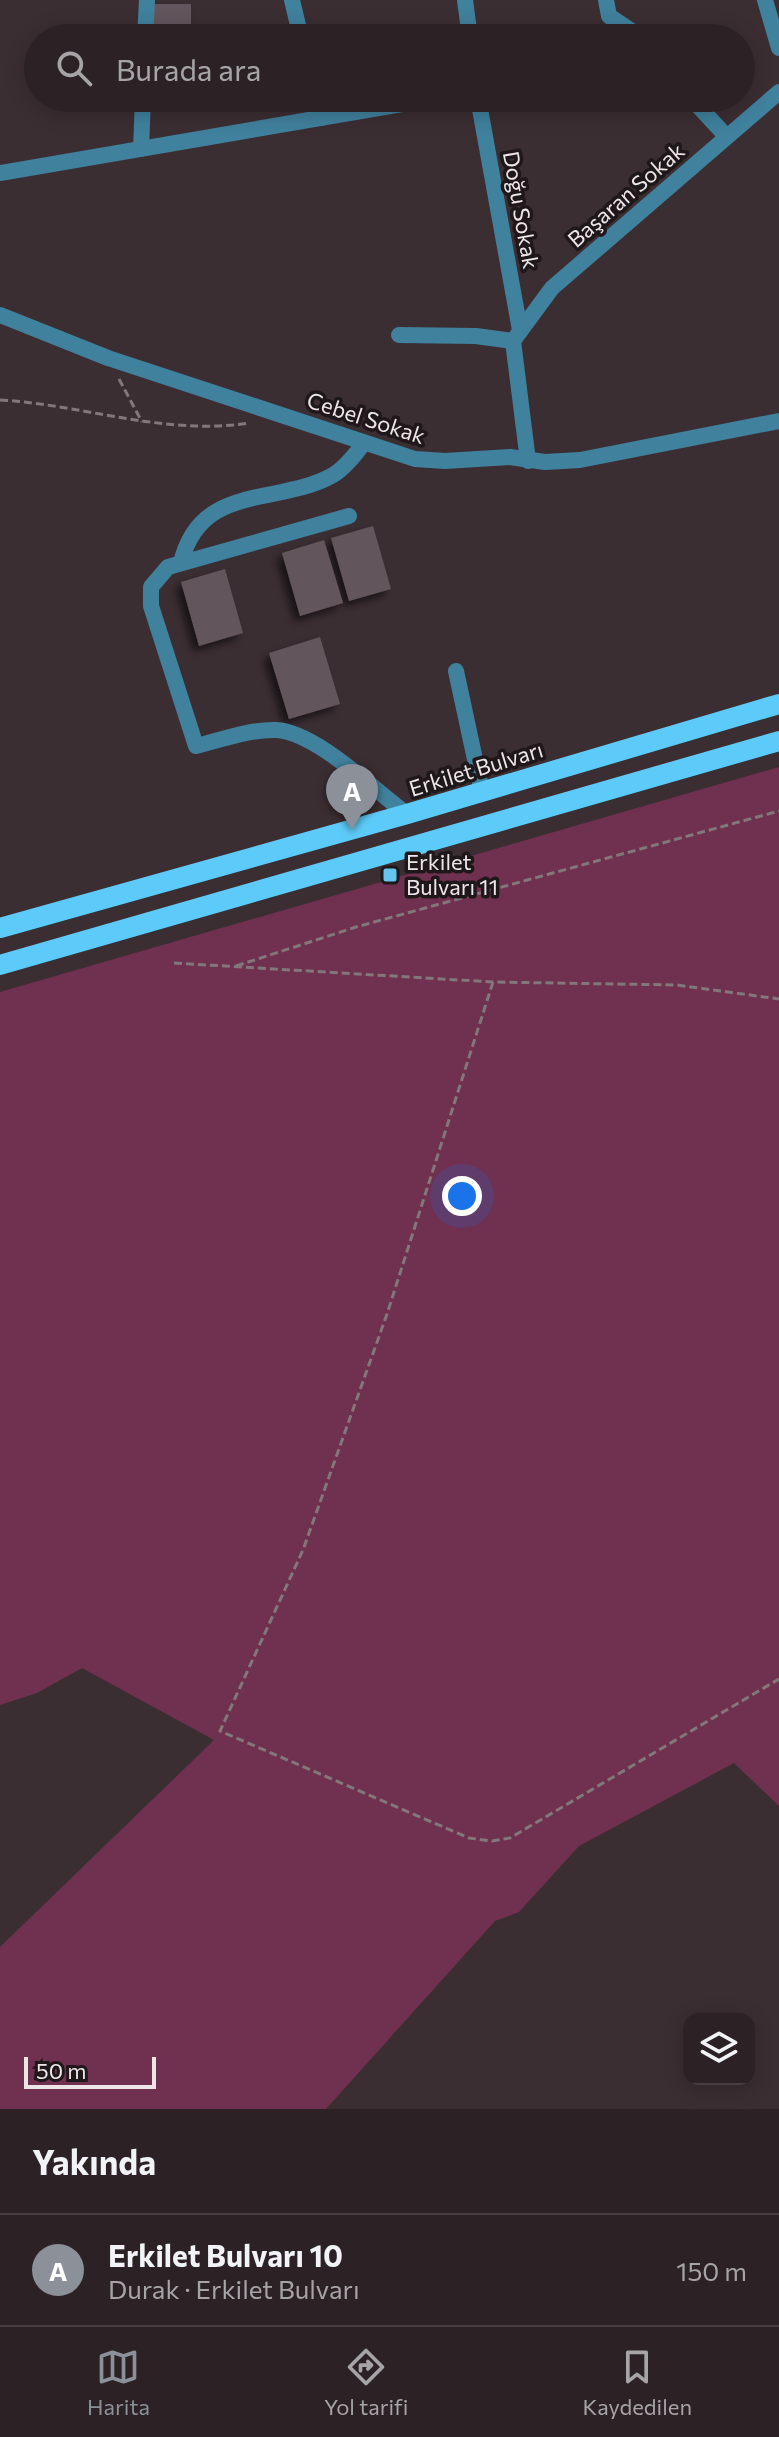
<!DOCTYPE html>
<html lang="tr">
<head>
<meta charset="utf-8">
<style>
	:root { --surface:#2c2226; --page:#382f32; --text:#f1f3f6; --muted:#a6a4a7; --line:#483f43; --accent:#8c9099 }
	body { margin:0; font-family:Commissioner,sans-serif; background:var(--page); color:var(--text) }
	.controls { position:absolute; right:24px; bottom:24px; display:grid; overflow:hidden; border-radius:16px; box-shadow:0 4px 20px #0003 }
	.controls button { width:72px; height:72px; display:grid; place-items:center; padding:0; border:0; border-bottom:2px solid var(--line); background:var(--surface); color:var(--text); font:40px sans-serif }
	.scale { position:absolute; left:24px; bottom:20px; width:132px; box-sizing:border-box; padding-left:8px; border:4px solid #eee5e8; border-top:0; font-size:22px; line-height:28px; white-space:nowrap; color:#eee5e8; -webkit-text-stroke:6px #1e181a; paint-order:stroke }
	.you { position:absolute; left:462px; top:1196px; width:28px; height:28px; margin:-20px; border:6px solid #fff; border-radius:50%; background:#1a73e8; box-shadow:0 0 0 12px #1a73e833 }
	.badge { display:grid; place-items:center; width:52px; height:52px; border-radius:50%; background:var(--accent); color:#fff; font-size:26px; font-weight:700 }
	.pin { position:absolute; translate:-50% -66px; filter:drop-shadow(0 2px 4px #0008) }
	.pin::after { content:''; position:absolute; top:42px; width:28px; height:24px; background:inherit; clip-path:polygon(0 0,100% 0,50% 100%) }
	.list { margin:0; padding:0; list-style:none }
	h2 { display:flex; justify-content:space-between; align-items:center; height:104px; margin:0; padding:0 32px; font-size:34px }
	h2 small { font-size:26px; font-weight:400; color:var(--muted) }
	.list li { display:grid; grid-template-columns:52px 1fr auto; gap:24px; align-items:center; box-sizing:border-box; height:112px; padding:0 32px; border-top:2px solid var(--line) }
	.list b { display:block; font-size:30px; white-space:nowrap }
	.list p { margin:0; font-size:26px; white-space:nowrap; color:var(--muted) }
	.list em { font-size:26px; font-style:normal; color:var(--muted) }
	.icon { flex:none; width:44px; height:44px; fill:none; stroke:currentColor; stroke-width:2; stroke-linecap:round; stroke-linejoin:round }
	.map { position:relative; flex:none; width:779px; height:2109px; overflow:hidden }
	.search { position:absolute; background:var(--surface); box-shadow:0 4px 20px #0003; left:24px; right:24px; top:24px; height:88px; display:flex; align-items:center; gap:20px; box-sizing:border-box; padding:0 28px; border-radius:44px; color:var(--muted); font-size:30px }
	.sheet { height:216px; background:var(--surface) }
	nav { display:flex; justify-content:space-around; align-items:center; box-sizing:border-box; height:112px; border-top:2px solid var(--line); background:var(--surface); font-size:22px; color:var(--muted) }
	nav a { display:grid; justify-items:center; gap:4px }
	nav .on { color:var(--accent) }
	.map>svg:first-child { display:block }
</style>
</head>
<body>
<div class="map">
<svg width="779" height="2109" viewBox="0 0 779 2109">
	<defs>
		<filter id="shadow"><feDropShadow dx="-5.5" dy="5.5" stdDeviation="4" flood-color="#0009"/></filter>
	</defs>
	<rect width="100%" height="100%" fill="#3b2e33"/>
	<path fill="#70304f" d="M 779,767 L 779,1806 L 734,1763 L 579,1846 L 519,1912 L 495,1921 L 326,2109 L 0,2109 L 0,1947 L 214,1740 L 82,1668 L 37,1693 L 0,1705 L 0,992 Z"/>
	<g fill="#64555b" filter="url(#shadow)">
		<rect x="150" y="4" width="41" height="29"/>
		<path d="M 373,526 L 391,589 L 349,601 L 331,538 Z"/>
		<path d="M 324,540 L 343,603 L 300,616 L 282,553 Z"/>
		<path d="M 225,569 L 243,633 L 199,646 L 181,582 Z"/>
		<path d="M 320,637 L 340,704 L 289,719 L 269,653 Z"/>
	</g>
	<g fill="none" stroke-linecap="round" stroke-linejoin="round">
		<g stroke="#82777b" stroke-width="3" stroke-dasharray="8 4" stroke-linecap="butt">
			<path d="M 119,379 L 142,422"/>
			<path d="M 0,400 C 86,405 163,436 250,423"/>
			<path d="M 421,861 L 423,871"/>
			<path d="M 174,963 L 493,982 L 677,985 L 779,999"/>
			<path d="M 236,966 L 356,927 L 779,811"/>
			<path d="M 493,982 L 387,1314 L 303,1550 L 220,1731 L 469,1838 L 492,1841 L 510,1838 L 779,1679"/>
		</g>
		<g stroke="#40819d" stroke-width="16">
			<path d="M 292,0 L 301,38"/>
			<path d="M 465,0 L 470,38"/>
			<path d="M 606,0 L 609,16 L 642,38"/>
			<path d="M 765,0 L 779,48"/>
			<path d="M 145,38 L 147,0"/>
			<path d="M 316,98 L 321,118"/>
			<path d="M 478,98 L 520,330"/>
			<path d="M 691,98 L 726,136"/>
			<path d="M 141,149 L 143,98"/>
			<path d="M 0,173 L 437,98"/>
			<path d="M 0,315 L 108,358 L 415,459 L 445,461 L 510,457 L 545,462 L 580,460 L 779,421"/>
			<path d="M 399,335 L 476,336 L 513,341"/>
			<path d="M 513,341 L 552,288 L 779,92"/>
			<path d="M 513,341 L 528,461"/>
			<path d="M 349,516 L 168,567 L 151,587 L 151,606 L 196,746 C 221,740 250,729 276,730 C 316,732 374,790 407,814"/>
			<path d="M 181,563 C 200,482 279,506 333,475 C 345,468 355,455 363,444"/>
			<path d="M 456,671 L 482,792"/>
		</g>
		<g stroke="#5dcbf9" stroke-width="20">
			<path d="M 0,928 L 407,814 L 779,704"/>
			<path d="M 0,965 L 779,741"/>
		</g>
	</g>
	<rect fill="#65c5ee" stroke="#1e181a" stroke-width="3" x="382" y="867" width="16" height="16" rx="4"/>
	<g text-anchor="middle" stroke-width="7" stroke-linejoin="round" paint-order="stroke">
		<g font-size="22" fill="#eee5e8" stroke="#1e181a">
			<text transform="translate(626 195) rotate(-41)" y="8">Başaran Sokak</text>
			<text transform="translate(521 210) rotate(80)" y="8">Doğu Sokak</text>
			<text transform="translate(366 418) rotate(18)" y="8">Cebel Sokak</text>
			<text transform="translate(476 769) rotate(-17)" y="8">Erkilet Bulvarı</text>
		</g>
		<g font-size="22" fill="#eee5e8" stroke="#1e181a" text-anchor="start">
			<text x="406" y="870">Erkilet<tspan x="406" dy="25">Bulvarı 11</tspan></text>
		</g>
	</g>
</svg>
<div class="controls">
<button><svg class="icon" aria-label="layers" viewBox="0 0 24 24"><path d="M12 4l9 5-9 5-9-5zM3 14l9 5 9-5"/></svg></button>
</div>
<div class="scale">50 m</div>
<div class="you"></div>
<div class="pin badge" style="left:352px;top:830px">A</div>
<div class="search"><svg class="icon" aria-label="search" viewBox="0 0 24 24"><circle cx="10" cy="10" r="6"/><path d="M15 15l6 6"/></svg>Burada ara</div>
</div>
<section class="sheet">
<h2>Yakında<small></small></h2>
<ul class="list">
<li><span class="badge">A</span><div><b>Erkilet Bulvarı 10</b><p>Durak · Erkilet Bulvarı</p></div><em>150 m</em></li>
</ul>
</section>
<nav>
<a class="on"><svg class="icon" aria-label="map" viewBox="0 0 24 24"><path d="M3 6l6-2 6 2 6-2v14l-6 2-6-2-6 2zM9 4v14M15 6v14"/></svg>Harita</a>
<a><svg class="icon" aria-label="directions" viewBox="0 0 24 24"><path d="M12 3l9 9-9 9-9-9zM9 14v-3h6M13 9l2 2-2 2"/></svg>Yol tarifi</a>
<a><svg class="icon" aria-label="saved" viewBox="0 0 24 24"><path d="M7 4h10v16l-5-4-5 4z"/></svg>Kaydedilen</a>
</nav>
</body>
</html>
